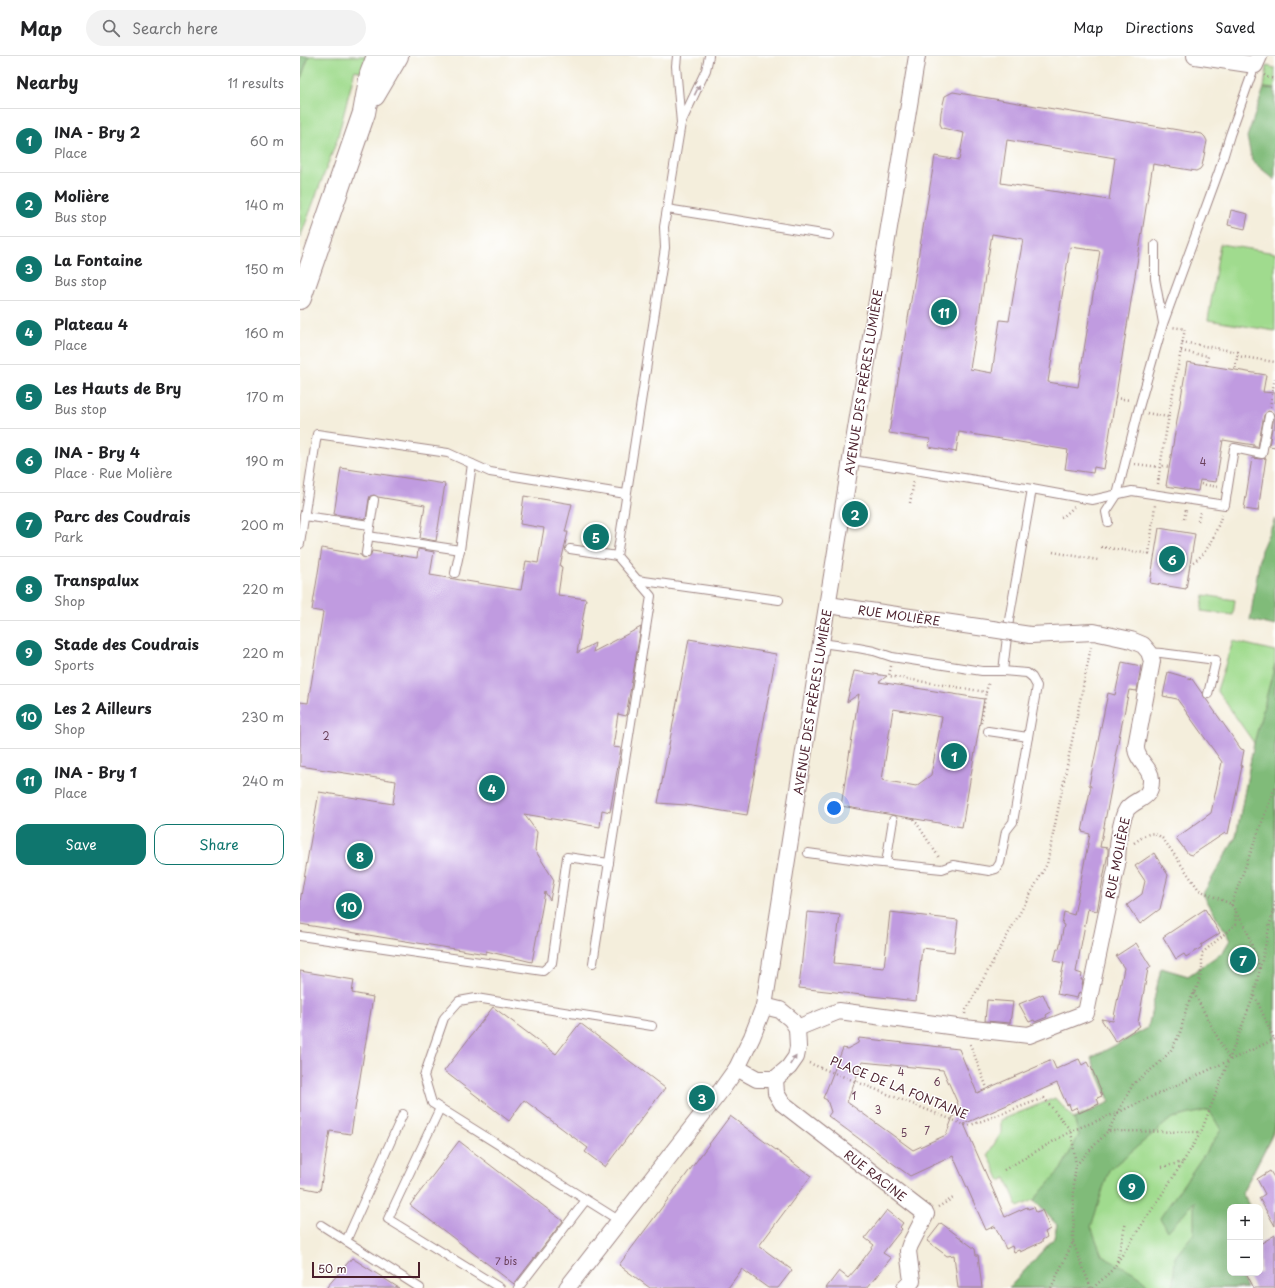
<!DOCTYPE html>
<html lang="en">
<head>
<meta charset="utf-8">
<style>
	:root { --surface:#fff; --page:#f2f2f2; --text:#202124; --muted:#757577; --line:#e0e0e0; --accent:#0f766e }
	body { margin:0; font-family:"Playpen Sans",sans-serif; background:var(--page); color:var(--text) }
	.controls { position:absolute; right:12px; bottom:12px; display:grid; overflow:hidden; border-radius:8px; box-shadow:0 4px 16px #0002 }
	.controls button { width:36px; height:36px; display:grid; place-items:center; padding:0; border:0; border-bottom:1px solid var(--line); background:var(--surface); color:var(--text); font:20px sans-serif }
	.scale { position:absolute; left:12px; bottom:10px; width:108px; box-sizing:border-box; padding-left:4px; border:2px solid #4a1f2b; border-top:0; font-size:11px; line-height:14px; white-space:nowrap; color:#4a1f2b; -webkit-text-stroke:3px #fff; paint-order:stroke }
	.you { position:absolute; left:534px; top:752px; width:14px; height:14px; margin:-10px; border:3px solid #fff; border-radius:50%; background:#1a73e8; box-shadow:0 0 0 6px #1a73e833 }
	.badge { display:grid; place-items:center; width:26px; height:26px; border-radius:50%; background:var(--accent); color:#fff; font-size:13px; font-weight:700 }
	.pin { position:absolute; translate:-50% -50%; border:2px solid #fff; box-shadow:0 1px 4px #0006 }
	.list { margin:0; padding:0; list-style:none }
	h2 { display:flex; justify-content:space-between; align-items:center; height:52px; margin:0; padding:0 16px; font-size:17px }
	h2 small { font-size:13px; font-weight:400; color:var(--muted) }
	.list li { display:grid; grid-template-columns:26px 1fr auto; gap:12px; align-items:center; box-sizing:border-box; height:64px; padding:0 16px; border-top:1px solid var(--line) }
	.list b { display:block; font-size:15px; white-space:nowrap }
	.list p { margin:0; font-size:13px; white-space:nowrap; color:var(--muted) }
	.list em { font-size:13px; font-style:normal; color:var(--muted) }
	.actions { display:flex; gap:8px; padding:12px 16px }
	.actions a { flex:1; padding:9px 0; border:1px solid var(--accent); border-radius:12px; text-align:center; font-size:14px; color:var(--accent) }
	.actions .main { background:var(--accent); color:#fff }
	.icon { flex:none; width:22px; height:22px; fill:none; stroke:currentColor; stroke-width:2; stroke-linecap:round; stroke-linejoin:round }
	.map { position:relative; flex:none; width:975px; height:1232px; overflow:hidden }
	header { display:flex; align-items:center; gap:24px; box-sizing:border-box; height:56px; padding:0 20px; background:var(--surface); border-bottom:1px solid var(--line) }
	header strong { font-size:19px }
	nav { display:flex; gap:22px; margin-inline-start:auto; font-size:14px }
	.search { width:280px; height:36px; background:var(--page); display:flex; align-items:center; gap:10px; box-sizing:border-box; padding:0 14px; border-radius:22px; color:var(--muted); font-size:15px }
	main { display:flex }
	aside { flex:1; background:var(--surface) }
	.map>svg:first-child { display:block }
</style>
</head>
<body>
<header>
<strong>Map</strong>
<div class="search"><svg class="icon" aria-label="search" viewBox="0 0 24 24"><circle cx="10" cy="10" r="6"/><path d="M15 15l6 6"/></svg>Search here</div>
<nav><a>Map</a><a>Directions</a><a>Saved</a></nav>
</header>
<main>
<aside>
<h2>Nearby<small>11 results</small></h2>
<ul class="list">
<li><span class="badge">1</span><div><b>INA - Bry 2</b><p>Place</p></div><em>60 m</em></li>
<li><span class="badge">2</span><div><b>Molière</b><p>Bus stop</p></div><em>140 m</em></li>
<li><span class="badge">3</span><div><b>La Fontaine</b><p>Bus stop</p></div><em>150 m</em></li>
<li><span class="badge">4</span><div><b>Plateau 4</b><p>Place</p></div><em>160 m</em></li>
<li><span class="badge">5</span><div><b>Les Hauts de Bry</b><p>Bus stop</p></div><em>170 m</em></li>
<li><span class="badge">6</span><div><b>INA - Bry 4</b><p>Place · Rue Molière</p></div><em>190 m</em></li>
<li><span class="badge">7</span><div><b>Parc des Coudrais</b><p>Park</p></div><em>200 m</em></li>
<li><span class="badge">8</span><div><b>Transpalux</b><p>Shop</p></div><em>220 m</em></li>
<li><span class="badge">9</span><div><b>Stade des Coudrais</b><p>Sports</p></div><em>220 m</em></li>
<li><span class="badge">10</span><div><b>Les 2 Ailleurs</b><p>Shop</p></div><em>230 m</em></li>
<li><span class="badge">11</span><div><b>INA - Bry 1</b><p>Place</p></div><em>240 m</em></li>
</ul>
<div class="actions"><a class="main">Save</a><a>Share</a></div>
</aside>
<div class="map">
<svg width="975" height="1232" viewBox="0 0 975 1232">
	<rect width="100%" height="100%" fill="#fff"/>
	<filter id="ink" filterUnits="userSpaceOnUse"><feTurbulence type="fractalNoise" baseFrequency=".025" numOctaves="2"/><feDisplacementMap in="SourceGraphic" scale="8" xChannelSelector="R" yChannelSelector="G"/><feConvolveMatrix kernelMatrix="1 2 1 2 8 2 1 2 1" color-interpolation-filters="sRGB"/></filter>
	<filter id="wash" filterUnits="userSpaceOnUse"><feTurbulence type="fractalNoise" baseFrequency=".012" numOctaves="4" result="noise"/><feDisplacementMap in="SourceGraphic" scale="16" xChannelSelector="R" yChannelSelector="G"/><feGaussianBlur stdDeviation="0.9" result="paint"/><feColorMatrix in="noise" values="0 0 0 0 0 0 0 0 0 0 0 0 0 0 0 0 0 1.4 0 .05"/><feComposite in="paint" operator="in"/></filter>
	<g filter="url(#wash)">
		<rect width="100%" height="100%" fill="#f4eedc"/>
		<g fill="#a0db8e" stroke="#757d5c">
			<path d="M 9,0 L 69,0 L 63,17 L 55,14 L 37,84 L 0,182 L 0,25 Z"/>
			<path d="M 967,10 L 975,12 L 975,33 L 964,32 Z"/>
			<path d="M 920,188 L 975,197 L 975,275 L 908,264 Z"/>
			<path d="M 904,539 L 935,544 L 933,559 L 901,555 Z"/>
			<path d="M 933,585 L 975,595 L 975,1074 L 942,1137 L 950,1151 L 930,1151 L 930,1217 L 939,1217 L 947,1232 L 709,1232 L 754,1182 L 757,1169 L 734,1144 L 718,1151 L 706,1122 L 700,1125 L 688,1098 L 701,1077 L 701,1064 L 755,1042 L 774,1063 L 810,1046 L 791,1002 L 848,972 L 861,912 L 888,920 L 923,896 L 930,884 L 903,838 L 936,781 L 954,687 L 917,634 Z"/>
		</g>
		<g fill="#80bb79" stroke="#656d52">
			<path d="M 0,0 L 9,0 L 0,25 Z"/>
			<path d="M 964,32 L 975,33 L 975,124 L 952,105 L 947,81 Z"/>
			<path d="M 975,463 L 975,570 L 950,564 L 961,494 Z"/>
			<path d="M 975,608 L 975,1066 L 970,1083 L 942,1137 L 950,1151 L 930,1151 L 930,1217 L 939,1217 L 947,1232 L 873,1232 L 875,1201 L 894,1177 L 894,1146 L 868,1175 L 860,1162 L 921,1074 L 909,1054 L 872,1062 L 809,1114 L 791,1171 L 802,1199 L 840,1220 L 849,1232 L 709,1232 L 754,1182 L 757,1169 L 734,1144 L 761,1113 L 779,1079 L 774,1063 L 810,1046 L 791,1002 L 848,972 L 861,912 L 888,920 L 923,896 L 930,884 L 903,838 L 936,781 L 954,687 Z"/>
		</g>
		<g id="blocks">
			<g fill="#c09be0" fill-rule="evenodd">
				<path d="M 653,36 L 902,78 L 905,81 L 907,85 L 902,110 L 900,113 L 896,115 L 853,108 L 804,413 L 794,411 L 793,417 L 765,413 L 768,394 L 659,376 L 656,396 L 629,391 L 630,383 L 589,377 L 635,100 L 659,104 L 664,77 L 642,72 L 640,68 L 641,56 L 645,40 ZM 707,84 L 815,102 L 809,144 L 701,127 ZM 692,178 L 723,183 L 709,265 L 700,264 L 692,317 L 670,313 ZM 770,191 L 800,195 L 778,331 L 748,326 Z"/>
				<path d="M 931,154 L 948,158 L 945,173 L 928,169 Z"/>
				<path d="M 887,306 L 966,319 L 963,336 L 975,337 L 975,391 L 969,390 L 974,359 L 972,356 L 968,355 L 964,359 L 958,391 L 954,391 L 954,389 L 923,384 L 916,426 L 900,424 L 898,435 L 866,430 Z"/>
				<path d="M 952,402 L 961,403 L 966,402 L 958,455 L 944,453 Z"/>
				<path d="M 41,412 L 145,428 L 136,485 L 120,482 L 125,449 L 78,441 L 74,439 L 70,440 L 69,443 L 66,463 L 34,458 Z"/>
				<path d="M 224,440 L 272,448 L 265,476 L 268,476 L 260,510 L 262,511 L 258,539 L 286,543 L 277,597 L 295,587 L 293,596 L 341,571 L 326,660 L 318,658 L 313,691 L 321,692 L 310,756 L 302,754 L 300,771 L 224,758 L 237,776 L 235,794 L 254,824 L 250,844 L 245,836 L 232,906 L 186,895 L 186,898 L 0,868 L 0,846 L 19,736 L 93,748 L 96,725 L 0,710 L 0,646 L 8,647 L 23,556 L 12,554 L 22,492 L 61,499 L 62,501 L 66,502 L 70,501 L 72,495 L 117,502 L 118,493 L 134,496 L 130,519 L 221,534 L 226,505 L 238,507 L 244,472 L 220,468 Z"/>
				<path d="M 859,472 L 895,478 L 886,533 L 850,527 Z"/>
				<path d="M 389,583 L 476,598 L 447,759 L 386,749 L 358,747 Z"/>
				<path d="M 822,606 L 841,610 L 837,635 L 829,634 L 815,701 L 817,702 L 800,791 L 808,792 L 808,797 L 797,855 L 788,853 L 776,916 L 782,918 L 781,924 L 783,924 L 781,937 L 779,936 L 777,942 L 757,938 L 764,907 L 754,905 L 757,893 L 759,893 L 764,869 L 762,868 L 764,856 L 774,859 L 790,778 L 782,776 L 791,730 L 789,729 L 808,637 L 815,639 Z"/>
				<path d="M 554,615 L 587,620 L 579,626 L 684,643 L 662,771 L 541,750 L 559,638 L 547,646 ZM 593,653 L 642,661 L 631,719 L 616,730 L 582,724 Z"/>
				<path d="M 868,616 L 892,623 L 941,693 L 944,694 L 941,710 L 942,710 L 928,778 L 925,777 L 892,799 L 888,798 L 876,782 L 911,757 L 922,706 L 877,643 L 863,640 Z"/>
				<path d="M 854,797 L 868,819 L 860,853 L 840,868 L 827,849 L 842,838 L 845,825 L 835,810 Z"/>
				<path d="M 905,853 L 920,877 L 901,889 L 902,891 L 886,901 L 884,898 L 876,903 L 863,881 Z"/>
				<path d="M 507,856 L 540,859 L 534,907 L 584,912 L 590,856 L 658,864 L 654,896 L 622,892 L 616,945 L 499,932 Z"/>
				<path d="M 836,887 L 851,911 L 848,913 L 838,967 L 840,970 L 816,986 L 801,963 L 813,965 L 824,912 L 816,900 Z"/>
				<path d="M 0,915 L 54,924 L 52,937 L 73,941 L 51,1078 L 30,1075 L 20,1135 L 0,1131 Z"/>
				<path d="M 743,938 L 751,956 L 746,959 L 747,961 L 735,966 L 734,964 L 729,966 L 719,948 Z"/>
				<path d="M 687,944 L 713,946 L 710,967 L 685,965 Z"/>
				<path d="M 193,951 L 256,998 L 280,967 L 365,1032 L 305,1111 L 285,1096 L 288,1092 L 224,1044 L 209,1065 L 144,1015 Z"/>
				<path d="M 559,982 L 659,993 L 677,1037 L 752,1004 L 756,1013 L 779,1003 L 782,1009 L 787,1006 L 790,1012 L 791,1011 L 801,1034 L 800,1035 L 802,1040 L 797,1042 L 799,1048 L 779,1057 L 777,1051 L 771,1054 L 769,1048 L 767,1049 L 757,1027 L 664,1068 L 705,1161 L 727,1151 L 728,1153 L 734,1151 L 736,1156 L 742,1154 L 750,1173 L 745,1176 L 747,1181 L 742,1184 L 742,1186 L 720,1196 L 719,1194 L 714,1196 L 712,1190 L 706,1193 L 695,1170 L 686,1174 L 653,1100 L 610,1120 L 528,1060 L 531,1056 L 527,1044 L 523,1042 L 526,1035 L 543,992 L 547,993 L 558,987 ZM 562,1006 L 643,1014 L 658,1048 L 646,1079 L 613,1094 L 547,1046 Z"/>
				<path d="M 430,1060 L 511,1120 L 459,1190 L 492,1214 L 478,1232 L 468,1232 L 442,1213 L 428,1232 L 350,1232 L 319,1209 Z"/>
				<path d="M 159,1085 L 263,1165 L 214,1228 L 110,1149 Z"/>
				<path d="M 970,1115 L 975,1123 L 975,1170 L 959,1142 L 965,1138 L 957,1123 Z"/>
				<path d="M 587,1154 L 603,1167 L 600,1171 L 602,1173 L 583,1197 L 591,1202 L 567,1232 L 526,1232 L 539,1215 L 548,1222 L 556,1213 L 574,1189 L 565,1182 Z"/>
				<path d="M 641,1167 L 675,1193 L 676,1199 L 678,1199 L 682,1232 L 658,1232 L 654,1199 L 647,1200 L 627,1185 Z"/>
				<path d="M 975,1179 L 975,1232 L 954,1232 L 946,1217 L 960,1217 L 960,1188 Z"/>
				<path d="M 52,1202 L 99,1232 L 26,1232 Z"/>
			</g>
		</g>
	</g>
	<g filter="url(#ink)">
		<use href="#blocks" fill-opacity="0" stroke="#9f8684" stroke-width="1"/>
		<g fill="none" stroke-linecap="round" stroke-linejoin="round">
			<defs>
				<g id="lane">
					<path d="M 381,67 L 406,14 L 409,0"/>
					<path d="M 367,153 L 529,179"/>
					<path d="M 855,189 L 855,223 L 863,267"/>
					<path d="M 552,404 L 732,433 L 792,444 L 832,435 L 925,449 L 934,392 L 962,398 L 969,360"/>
					<path d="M 4,460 L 70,469"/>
					<path d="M 808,466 L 806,456 L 817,439 L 838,355 L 863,268 L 919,115 L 930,79 L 955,9"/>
					<path d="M 68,480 L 160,494"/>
					<path d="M 0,488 L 17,378 L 148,397 L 190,416 L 326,438"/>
					<path d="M 270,493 L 317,500 L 351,540 L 293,907"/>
					<path d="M 66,497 L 74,444"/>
					<path d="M 317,500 L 365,192 L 364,171 L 381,67 L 376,10 L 377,0"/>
					<path d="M 155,517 L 160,494 L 172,408"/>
					<path d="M 337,524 L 479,544"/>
					<path d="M 849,596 L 861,597 L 916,604 L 908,638"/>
					<path d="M 703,615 L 709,564 L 732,433"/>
					<path d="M 688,675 L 728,681"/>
					<path d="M 508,797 L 572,806 L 642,813 L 653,809 L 689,815 L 696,813 L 700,807 L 706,775 L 713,766 L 737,630 L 732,621 L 727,617 L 703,615 L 682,615 L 592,601 L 574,595 L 558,592 L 521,587"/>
					<path d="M 586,807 L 593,764"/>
					<path d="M 0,880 L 243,915 L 252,907 L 267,801 L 309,807"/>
					<path d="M 140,1052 L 88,1163 L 200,1232"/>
					<path d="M 320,1165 L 132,1047 L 124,1020 L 144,962 L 159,945 L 176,942 L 352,970"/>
					<path d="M 21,1169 L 120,1232"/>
					<path d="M 46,1185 L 103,1058"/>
					<path d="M 218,1232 L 286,1144"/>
				</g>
				<g id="street">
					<path d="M 895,0 L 955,9 L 959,0"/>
					<path d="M 528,549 L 692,573"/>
					<path d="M 497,972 L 539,955 L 664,972 L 729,979 L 786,957 L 817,808 C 817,795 820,764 827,753 C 836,742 852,744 851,723 C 851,714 841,707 838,699 C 836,696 836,693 836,690 L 852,605 L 849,596 L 843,589 L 831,584 L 794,576 L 730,579"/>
					<path d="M 437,1012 L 457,1023 L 475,1023 L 489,1011 L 496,1001 L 498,991 L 497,972 L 491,963 L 480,954 L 464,950"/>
					<path d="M 475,1023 L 476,1037 L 482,1047 L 626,1158 L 610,1189 L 608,1195 L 612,1225 L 605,1232"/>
					<path d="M 267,1232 L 422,1033 L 437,1012 L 452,981 L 464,950 L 521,587 L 617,0"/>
				</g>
				<g id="secondary">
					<path d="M 74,39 L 97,0"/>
					<path d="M 0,242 L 64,57 L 71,18 L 78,0"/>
				</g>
			</defs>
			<use href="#lane" stroke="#9f8684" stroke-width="10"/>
			<use href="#street" stroke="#9f8684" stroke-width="18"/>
			<use href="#secondary" stroke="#9f8684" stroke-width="24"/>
			<g stroke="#9f8684" stroke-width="2.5" stroke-dasharray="1 3" stroke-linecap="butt">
				<path d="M 964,19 L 966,21 L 975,23"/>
				<path d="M 882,286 L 938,296 L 935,314"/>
				<path d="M 881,295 L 908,300 L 906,309"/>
				<path d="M 937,300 L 975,306"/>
				<path d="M 815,342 L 830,344"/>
				<path d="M 970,351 L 975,321"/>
				<path d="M 847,357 L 868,361"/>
				<path d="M 835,408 L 860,411 L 872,342 L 885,273 L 872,271"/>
				<path d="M 858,428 L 860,411 L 863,410 L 869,411"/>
				<path d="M 901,428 L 918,431"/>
				<path d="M 610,447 L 614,425"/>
				<path d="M 761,461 L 764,460 L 774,451"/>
				<path d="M 884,463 L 886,454"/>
				<path d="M 898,465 L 900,456"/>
				<path d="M 801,491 L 852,498"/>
				<path d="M 753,496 L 798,504"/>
				<path d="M 849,498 L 855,449"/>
				<path d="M 893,506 C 909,497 916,475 922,459"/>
				<path d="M 591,610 L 589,620 L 686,636 L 689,625"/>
				<path d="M 681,667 L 686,636"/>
				<path d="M 614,763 L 640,803"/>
				<path d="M 834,787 C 846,779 852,772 864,784 L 899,834 L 931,848 L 946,872 L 960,913"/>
				<path d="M 931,849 L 975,731"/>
				<path d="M 894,937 L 929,1003"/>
				<path d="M 955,940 L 974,983"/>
				<path d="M 665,958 L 666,954 L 747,808 L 791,591"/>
				<path d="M 670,988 L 687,1032"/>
				<path d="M 509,1007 L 668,1070 L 744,1042 L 771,1075 L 776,1109 L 774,1123 L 773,1186 L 751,1232"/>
				<path d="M 808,1075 L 833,1028 L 857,1009 L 870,996 L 880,977 L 887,950 L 898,929 L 902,913 L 902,897 L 936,868 L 935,855"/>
				<path d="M 776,1109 L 808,1075 L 901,1076"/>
				<path d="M 862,1111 L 883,1106"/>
				<path d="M 704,1114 L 771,1075 L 819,1056 L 975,983"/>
				<path d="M 638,1151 L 655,1141"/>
				<path d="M 773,1186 L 791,1232"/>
				<path d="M 817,1205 L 826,1166"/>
				<path d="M 793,1232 L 813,1213 L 883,1106 L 901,1076 L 954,939 L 975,846"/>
			</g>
			<use href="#lane" stroke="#fff" stroke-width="8"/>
			<use href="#street" stroke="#fff" stroke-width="16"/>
			<use href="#secondary" stroke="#fff" stroke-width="22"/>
			<defs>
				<path id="street-bridge" d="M 692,573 L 730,579"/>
			</defs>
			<use href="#street-bridge" stroke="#9f8684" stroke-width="18" stroke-linecap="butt"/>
			<use href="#street-bridge" stroke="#fff" stroke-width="16"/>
		</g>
		<defs><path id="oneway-solid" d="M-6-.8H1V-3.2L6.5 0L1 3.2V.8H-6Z"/></defs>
		<g fill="#ae9aa0">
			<use href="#oneway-solid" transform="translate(397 34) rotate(-64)"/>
			<use href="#oneway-solid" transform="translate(493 1004) rotate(-57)"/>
		</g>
	</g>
	<g text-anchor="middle" stroke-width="3" stroke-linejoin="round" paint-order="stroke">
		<g font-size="10" fill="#683e58">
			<text x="903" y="410">4</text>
			<text x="26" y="684">2</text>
			<text x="601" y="1020">4</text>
			<text x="637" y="1030">6</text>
			<text x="554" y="1044">1</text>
			<text x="578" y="1058">3</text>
			<text x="627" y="1079">7</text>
			<text x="604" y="1081">5</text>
			<text x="206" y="1209">7 bis</text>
		</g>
		<g font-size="12" fill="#4a1f2b" stroke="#fff">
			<text transform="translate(564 326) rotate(-81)" y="4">AVENUE DES FRÈRES LUMIÈRE</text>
			<text transform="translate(599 560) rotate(8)" y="4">RUE MOLIÈRE</text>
			<text transform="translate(513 646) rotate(-81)" y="4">AVENUE DES FRÈRES LUMIÈRE</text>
			<text transform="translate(818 802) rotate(-79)" y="4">RUE MOLIÈRE</text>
			<text transform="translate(599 1032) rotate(22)" y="4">PLACE DE LA FONTAINE</text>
			<text transform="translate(575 1120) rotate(38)" y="4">RUE RACINE</text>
		</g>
	</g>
</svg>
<div class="controls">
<button>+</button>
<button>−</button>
</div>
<div class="scale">50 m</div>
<div class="you"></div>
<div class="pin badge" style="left:654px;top:700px">1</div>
<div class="pin badge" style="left:555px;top:458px">2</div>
<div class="pin badge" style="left:402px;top:1042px">3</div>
<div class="pin badge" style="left:192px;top:732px">4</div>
<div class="pin badge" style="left:296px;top:481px">5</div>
<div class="pin badge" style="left:872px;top:503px">6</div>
<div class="pin badge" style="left:943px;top:904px">7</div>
<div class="pin badge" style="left:60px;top:800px">8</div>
<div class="pin badge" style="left:832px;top:1131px">9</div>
<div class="pin badge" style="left:49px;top:850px">10</div>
<div class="pin badge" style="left:644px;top:256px">11</div>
</div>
</main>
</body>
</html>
